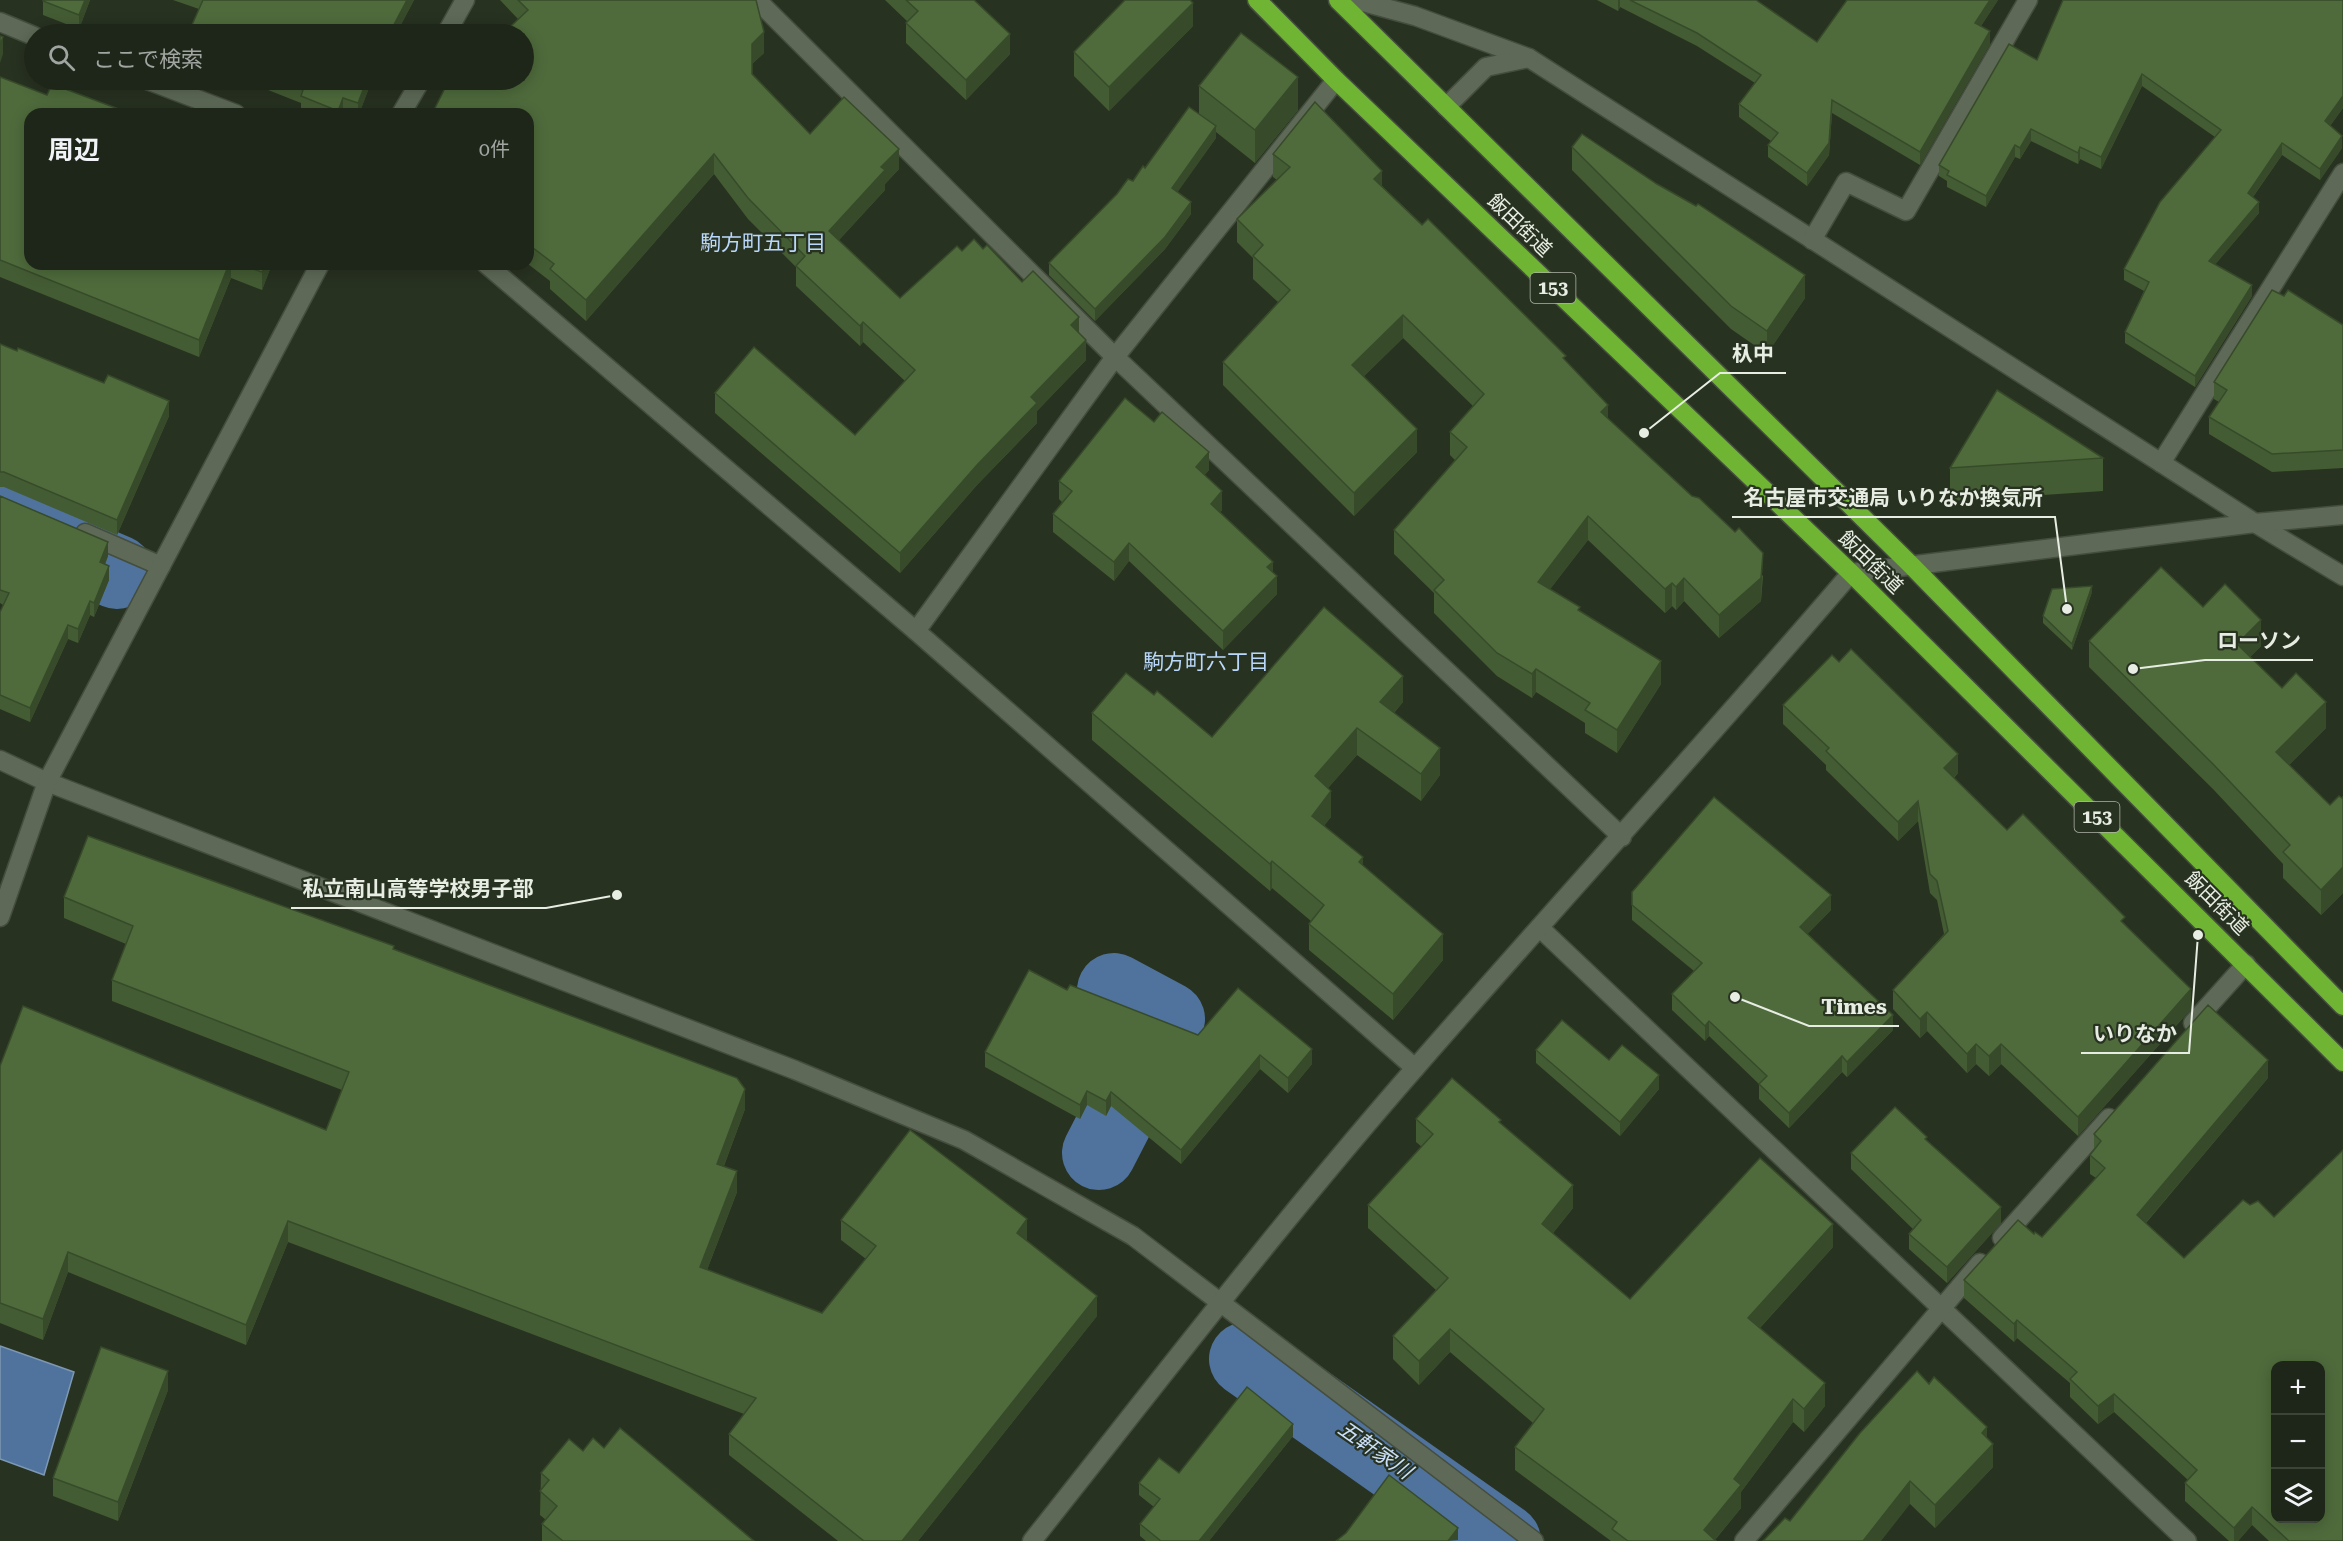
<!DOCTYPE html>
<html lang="ja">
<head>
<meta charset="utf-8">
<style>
	:root { --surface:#1e2619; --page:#262e22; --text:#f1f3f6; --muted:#a1a5a2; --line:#3c4338 }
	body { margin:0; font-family:"Roboto Serif","Noto Sans JP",serif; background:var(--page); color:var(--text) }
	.controls { position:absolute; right:18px; bottom:18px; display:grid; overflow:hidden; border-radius:12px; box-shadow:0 3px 15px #0003 }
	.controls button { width:54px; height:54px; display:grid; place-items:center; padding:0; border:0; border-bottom:2px solid var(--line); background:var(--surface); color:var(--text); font:30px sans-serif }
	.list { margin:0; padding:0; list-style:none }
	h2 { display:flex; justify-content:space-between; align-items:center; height:78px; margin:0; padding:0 24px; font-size:26px }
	h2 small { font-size:20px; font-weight:400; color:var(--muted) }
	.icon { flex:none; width:33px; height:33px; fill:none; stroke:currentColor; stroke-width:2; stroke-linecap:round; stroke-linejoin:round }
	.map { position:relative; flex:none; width:2343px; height:1541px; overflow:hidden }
	.search { position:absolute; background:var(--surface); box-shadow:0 3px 15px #0003; left:24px; top:24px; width:510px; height:66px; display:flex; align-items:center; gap:15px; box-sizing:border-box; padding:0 21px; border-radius:33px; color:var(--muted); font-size:22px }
	.panel { position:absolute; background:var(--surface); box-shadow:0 3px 15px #0003; left:24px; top:108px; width:510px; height:162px; border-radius:18px }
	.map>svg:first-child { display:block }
</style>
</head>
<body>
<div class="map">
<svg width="2343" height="1541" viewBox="0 0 2343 1541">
	<rect width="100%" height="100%" fill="#283221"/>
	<path fill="#50739e" stroke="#7d98b3" stroke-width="1.5" d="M 0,1346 L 74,1372 L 44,1475 L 0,1459 Z"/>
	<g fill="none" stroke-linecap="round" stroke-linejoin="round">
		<g stroke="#50739e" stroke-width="74">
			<path d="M 0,522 L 117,572"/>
			<path d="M 1099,1153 L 1168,1019 L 1114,990"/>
			<path d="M 1246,1359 L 1504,1541"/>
		</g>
		<defs>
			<g id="minor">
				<path d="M 757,0 L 1115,357 L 1622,837"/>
				<path d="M 1356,0 L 1415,16 L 1529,58 L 2255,523 L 2343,576"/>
				<path d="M 0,22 L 34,36"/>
				<path d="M 446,34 L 465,0"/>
				<path d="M 147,80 L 236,114"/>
				<path d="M 1446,107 L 1486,67 L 1529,58"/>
				<path d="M 401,114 L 421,80"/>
				<path d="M 1812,240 L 1846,182 L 1906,211 L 2028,0"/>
				<path d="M 486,264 L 916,631 L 1415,1068"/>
				<path d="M 2161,463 L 2343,173"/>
				<path d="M 85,533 L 161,566"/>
				<path d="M 916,631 L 1115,357 L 1336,80"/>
				<path d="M 0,760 L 47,782 L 795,1070 L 964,1140 L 1133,1236 L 1534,1541"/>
				<path d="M 0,917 L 47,782 L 320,264"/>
				<path d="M 1540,928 L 2187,1541"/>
				<path d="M 2193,1023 L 2246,964"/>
				<path d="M 2002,1238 L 2109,1118"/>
				<path d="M 1032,1541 C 1159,1381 1283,1219 1417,1066 C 1561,901 1709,739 1851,573 L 2255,523 L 2343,515"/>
				<path d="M 1744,1541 L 1980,1263"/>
			</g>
			<g id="highway">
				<path d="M 1257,0 L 1336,80 L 1851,573 L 2343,1062"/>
				<path d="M 1338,0 L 1913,567 L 2343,1006"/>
			</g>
		</defs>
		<use href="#minor" stroke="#444d3e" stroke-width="21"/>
		<use href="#highway" stroke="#444d3e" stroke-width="21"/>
		<use href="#minor" stroke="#5e6a57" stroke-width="18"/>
		<use href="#highway" stroke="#6fb432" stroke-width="18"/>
	</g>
	<g fill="#445c34">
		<path d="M 43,0 L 90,0 L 79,29 L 43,15 Z"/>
		<path d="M 173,0 L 414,0 L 396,34 L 188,34 L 199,9 Z"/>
		<path d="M 500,0 L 756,0 L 764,53 L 752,64 L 752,74 L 810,134 L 899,169 L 885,184 L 885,190 L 839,240 L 900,298 L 962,251 L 983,249 L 1079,332 L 1086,360 L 1037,411 L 1037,423 L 977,485 L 900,573 L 715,413 L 715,393 L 855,435 L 905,381 L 863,342 L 860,346 L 796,286 L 796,267 L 748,219 L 714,174 L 586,321 L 550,289 L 550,281 L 528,264 L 528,114 L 524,80 L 524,34 L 510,34 L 510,27 L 518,19 Z"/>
		<path d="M 885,0 L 974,0 L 1010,54 L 966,100 L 906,43 L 906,23 L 908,22 Z"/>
		<path d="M 1597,0 L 1756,0 L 1817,42 L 1847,0 L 1998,0 L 1981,26 L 1990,44 L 1920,165 L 1832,113 L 1829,155 L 1807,186 L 1768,157 L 1768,145 L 1771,141 L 1739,117 L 1739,104 L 1755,83 L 1697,46 L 1620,7 L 1618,11 Z"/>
		<path d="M 2063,0 L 2343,108 L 2330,126 L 2342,148 L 2320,180 L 2282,155 L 2253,197 L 2259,213 L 2215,264 L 2252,296 L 2195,387 L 2125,343 L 2125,332 L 2144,291 L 2124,280 L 2124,269 L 2215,137 L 2142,86 L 2101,169 L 2080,159 L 2078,164 L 2031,141 L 2020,159 L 2015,157 L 1986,207 L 1947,187 L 1947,181 L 1939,176 L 1939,165 L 2037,60 Z"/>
		<path d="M 1193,26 L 1109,111 L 1074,76 L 1074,52 Z"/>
		<path d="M 0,77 L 30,264 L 272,264 L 262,290 L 231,278 L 199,357 L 0,277 Z"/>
		<path d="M 263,80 L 372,80 L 359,114 L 350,114 L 343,111 L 342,114 L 311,114 L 301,110 L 301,103 L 263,88 Z"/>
		<path d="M 1199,86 L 1298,110 L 1255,163 L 1216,132 L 1216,138 L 1177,192 L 1191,214 L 1165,249 L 1095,321 L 1049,275 L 1049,263 L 1133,181 L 1145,168 L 1199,114 Z"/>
		<path d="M 1572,147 L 1805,298 L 1767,354 L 1731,329 L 1572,170 Z"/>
		<path d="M 1273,154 L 1382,186 L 1566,361 L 1608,419 L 1763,576 L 1761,601 L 1719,638 L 1684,601 L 1676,610 L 1672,606 L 1665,613 L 1588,540 L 1550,589 L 1580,612 L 1661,684 L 1617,753 L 1585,733 L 1585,723 L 1536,692 L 1532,698 L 1497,676 L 1434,613 L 1434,593 L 1394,554 L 1394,530 L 1455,460 L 1450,455 L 1450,432 L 1473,406 L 1403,338 L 1364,376 L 1417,452 L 1354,516 L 1223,385 L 1223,362 L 1278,302 L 1253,279 L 1253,258 L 1237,242 L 1237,219 L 1277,180 L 1273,177 Z"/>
		<path d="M 2284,296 L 2343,325 L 2343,468 L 2272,472 L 2209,434 L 2209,417 L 2219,402 L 2214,399 L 2214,382 Z"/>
		<path d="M 0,344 L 169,416 L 117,535 L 4,487 L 0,487 Z"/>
		<path d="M 2103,458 L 2103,491 L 1950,501 L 1950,468 Z"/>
		<path d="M 1209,470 L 1204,475 L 1222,510 L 1220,512 L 1273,572 L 1277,594 L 1223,650 L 1129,561 L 1114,581 L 1053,532 L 1053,514 L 1062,502 L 1059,499 L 1059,481 Z"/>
		<path d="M 0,496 L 108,556 L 105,565 L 109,580 L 94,617 L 90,615 L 78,643 L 68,639 L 30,722 L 0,709 L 0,612 L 3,605 L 0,603 Z"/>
		<path d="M 2092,592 L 2072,650 L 2043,623 L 2043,616 Z"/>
		<path d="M 2203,607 L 2261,646 L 2250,657 L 2282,688 L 2326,728 L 2289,765 L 2330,805 L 2343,797 L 2343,893 L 2321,915 L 2283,878 L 2283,864 L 2213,789 L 2089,667 L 2089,641 Z"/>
		<path d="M 1154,695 L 1212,737 L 1403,702 L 1394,713 L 1440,775 L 1421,801 L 1357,755 L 1328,788 L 1331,817 L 1324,825 L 1363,866 L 1443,960 L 1393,1020 L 1309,950 L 1309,924 L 1311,921 L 1272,888 L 1270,891 L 1092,740 L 1092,713 Z"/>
		<path d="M 1783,705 L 1958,773 L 1954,778 L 2007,830 L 2125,924 L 2191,1009 L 2078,1136 L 2001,1064 L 1989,1076 L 1976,1064 L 1967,1073 L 1927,1031 L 1920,1038 L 1893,1009 L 1893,990 L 1944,934 L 1937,900 L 1930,893 L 1918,821 L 1898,841 L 1826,770 L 1826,765 L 1783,724 Z"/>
		<path d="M 1632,892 L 1831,910 L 1807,934 L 1893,1030 L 1847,1077 L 1842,1072 L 1789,1128 L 1759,1099 L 1759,1084 L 1709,1036 L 1705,1041 L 1672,1010 L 1672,994 L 1694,971 L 1632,920 Z"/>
		<path d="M 64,897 L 394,949 L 745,1109 L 724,1166 L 737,1192 L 707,1270 L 822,1313 L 866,1259 L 841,1240 L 841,1220 L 1027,1240 L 1027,1241 L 1097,1316 L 918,1541 L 838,1541 L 729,1455 L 729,1434 L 744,1414 L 288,1242 L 246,1345 L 68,1272 L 43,1340 L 0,1323 L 0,1066 L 326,1130 L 342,1090 L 112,1001 L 112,980 L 126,944 L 64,918 Z"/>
		<path d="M 1067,990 L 1198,1035 L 1312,1064 L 1288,1093 L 1260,1069 L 1181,1164 L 1111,1106 L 1106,1116 L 1087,1105 L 1080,1119 L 985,1067 L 985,1052 Z"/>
		<path d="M 1536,1050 L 1609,1060 L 1659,1089 L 1620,1136 L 1536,1063 Z"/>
		<path d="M 2268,1078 L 2146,1223 L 2343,1541 L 2269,1541 L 2252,1525 L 2238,1541 L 2229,1541 L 2185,1501 L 2185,1483 L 2188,1480 L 2114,1412 L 2098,1424 L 2070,1397 L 2070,1383 L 2017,1338 L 2014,1342 L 1964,1298 L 1964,1280 L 2034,1234 L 2042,1237 L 2096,1178 L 2090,1174 L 2090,1155 L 2094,1150 L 2094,1134 Z"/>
		<path d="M 1416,1119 L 1501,1124 L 1573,1208 L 1553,1233 L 1630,1299 L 1833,1247 L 1760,1328 L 1825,1406 L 1804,1432 L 1793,1422 L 1741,1492 L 1741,1508 L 1715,1540 L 1716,1541 L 1611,1541 L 1515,1470 L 1515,1447 L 1533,1423 L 1450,1352 L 1419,1385 L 1393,1359 L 1393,1336 L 1436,1290 L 1368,1228 L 1368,1205 L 1422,1147 L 1416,1142 Z"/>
		<path d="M 1927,1141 L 2001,1223 L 1947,1283 L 1909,1249 L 1909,1234 L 1913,1229 L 1851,1169 L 1851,1153 Z"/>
		<path d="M 1929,1384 L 1987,1439 L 1993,1467 L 1935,1528 L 1910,1504 L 1790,1521 Z"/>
		<path d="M 168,1390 L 118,1521 L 53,1496 L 53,1478 Z"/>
		<path d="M 1293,1436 L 1209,1541 L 1146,1541 L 1140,1536 L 1140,1524 L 1154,1507 L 1139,1495 L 1139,1483 L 1179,1473 Z"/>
		<path d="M 604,1448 L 754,1541 L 542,1541 L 542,1524 L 546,1520 L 540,1515 L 541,1473 L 583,1451 Z"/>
	</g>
	<g fill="#374b2a">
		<path d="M 85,0 L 90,0 L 79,29 L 79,15 Z"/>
		<path d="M 407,0 L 414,0 L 396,34 L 389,34 Z"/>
		<path d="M 1618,0 L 1620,0 L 1620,7 L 1618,11 Z"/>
		<path d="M 1990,0 L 1998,0 L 1975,35 L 1975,23 Z"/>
		<path d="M 1193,3 L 1193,26 L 1109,111 L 1109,87 Z"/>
		<path d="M 1990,31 L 1990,44 L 1920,165 L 1920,152 Z"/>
		<path d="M 764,32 L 764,53 L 752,64 L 752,44 Z"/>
		<path d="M 1010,34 L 1010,54 L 966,100 L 966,80 Z"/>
		<path d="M 3,37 L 3,54 L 0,63 L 0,45 Z"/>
		<path d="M 2142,74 L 2142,86 L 2101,169 L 2101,157 Z"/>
		<path d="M 1298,77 L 1298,110 L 1255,163 L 1255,130 Z"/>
		<path d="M 367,80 L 372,80 L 359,114 L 358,114 L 358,103 Z"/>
		<path d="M 2343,96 L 2343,108 L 2325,133 L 2325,121 Z"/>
		<path d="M 343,98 L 343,111 L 342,114 L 338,114 L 338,111 Z"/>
		<path d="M 1832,100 L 1832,113 L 1829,155 L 1807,186 L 1807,173 Z"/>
		<path d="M 1216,126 L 1216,138 L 1172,200 L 1172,188 Z"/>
		<path d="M 2031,129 L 2031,141 L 2020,159 L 2020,148 Z"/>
		<path d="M 2342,136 L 2342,148 L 2320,180 L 2320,169 Z"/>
		<path d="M 2282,143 L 2282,155 L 2248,204 L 2248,193 Z"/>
		<path d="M 2015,145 L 2015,157 L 1986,207 L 1986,196 Z"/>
		<path d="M 2080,147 L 2080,159 L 2078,164 L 2078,153 Z"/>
		<path d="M 899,149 L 899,169 L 885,184 L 885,190 L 829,251 L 829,231 L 881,167 Z"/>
		<path d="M 714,154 L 714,174 L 586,321 L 586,300 Z"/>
		<path d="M 1382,171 L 1382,195 L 1374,179 Z"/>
		<path d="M 1191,202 L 1191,214 L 1165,249 L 1095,321 L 1095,309 Z"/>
		<path d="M 2259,202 L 2259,213 L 2209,272 L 2209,261 Z"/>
		<path d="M 229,264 L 231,264 L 231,278 L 199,357 L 199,340 Z"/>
		<path d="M 265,264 L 272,264 L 262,290 L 262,272 Z"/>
		<path d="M 1805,275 L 1805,298 L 1767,354 L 1767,331 Z"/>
		<path d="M 2252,285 L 2252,296 L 2195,387 L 2195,376 Z"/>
		<path d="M 1403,315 L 1403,338 L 1352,388 L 1352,365 Z"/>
		<path d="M 1079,317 L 1079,337 L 1071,325 Z"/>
		<path d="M 863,322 L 863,342 L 860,346 L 860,326 Z"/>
		<path d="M 1086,340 L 1086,360 L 1037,411 L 1037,423 L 977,485 L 900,573 L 900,553 L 1031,397 Z"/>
		<path d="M 169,401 L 169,416 L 117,535 L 117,520 Z"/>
		<path d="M 1608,405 L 1608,428 L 1601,412 Z"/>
		<path d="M 1417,429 L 1417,452 L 1354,516 L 1354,493 Z"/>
		<path d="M 1209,452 L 1209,470 L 1196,486 L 1196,467 Z"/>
		<path d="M 1222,491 L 1222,510 L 1211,522 L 1211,504 Z"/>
		<path d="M 1588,516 L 1588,540 L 1538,605 L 1538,582 Z"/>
		<path d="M 108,542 L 108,556 L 100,576 L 100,562 Z"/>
		<path d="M 1129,543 L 1129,561 L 1114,581 L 1114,562 Z"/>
		<path d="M 1763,553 L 1761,601 L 1719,638 L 1719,615 Z"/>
		<path d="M 1273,562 L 1273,580 L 1267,567 Z"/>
		<path d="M 109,566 L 109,580 L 94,617 L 94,603 Z"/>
		<path d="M 1277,576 L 1277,594 L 1223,650 L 1223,631 Z"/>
		<path d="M 1684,578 L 1684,601 L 1676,610 L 1676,587 Z"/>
		<path d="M 1672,583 L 1672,606 L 1665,613 L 1665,589 Z"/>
		<path d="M 2092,586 L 2092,592 L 2072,650 L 2072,644 Z"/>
		<path d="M 90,601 L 90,615 L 78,643 L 78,629 Z"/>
		<path d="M 2261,620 L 2261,646 L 2237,670 L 2237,644 Z"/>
		<path d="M 68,625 L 68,639 L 30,722 L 30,708 Z"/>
		<path d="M 1661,661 L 1661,684 L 1617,753 L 1617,730 Z"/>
		<path d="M 1536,669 L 1536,692 L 1532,698 L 1532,674 Z"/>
		<path d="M 1403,676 L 1403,702 L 1380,729 L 1380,702 Z"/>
		<path d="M 2326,702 L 2326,728 L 2276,778 L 2276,752 Z"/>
		<path d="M 1357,728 L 1357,755 L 1315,803 L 1315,776 Z"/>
		<path d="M 1440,748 L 1440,775 L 1421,801 L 1421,774 Z"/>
		<path d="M 1958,754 L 1958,773 L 1944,787 L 1944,768 Z"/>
		<path d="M 1331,791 L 1331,817 L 1312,842 L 1312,816 Z"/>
		<path d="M 1918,801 L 1918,821 L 1898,841 L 1898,822 Z"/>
		<path d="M 1363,857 L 1363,883 L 1359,862 Z"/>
		<path d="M 1272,861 L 1272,888 L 1270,891 L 1270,864 Z"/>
		<path d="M 2343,867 L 2343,893 L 2321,915 L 2321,890 Z"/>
		<path d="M 1831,895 L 1831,910 L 1800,942 L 1800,927 Z"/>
		<path d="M 1443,934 L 1443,960 L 1393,1020 L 1393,994 Z"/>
		<path d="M 2191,989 L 2191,1009 L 2078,1136 L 2078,1117 Z"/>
		<path d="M 1927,1012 L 1927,1031 L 1920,1038 L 1920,1019 Z"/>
		<path d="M 1893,1015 L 1893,1030 L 1847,1077 L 1847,1062 Z"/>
		<path d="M 1709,1021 L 1709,1036 L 1705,1041 L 1705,1026 Z"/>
		<path d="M 1976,1044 L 1976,1064 L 1967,1073 L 1967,1054 Z"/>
		<path d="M 2001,1044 L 2001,1064 L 1989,1076 L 1989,1056 Z"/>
		<path d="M 1312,1049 L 1312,1064 L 1288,1093 L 1288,1078 Z"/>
		<path d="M 1260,1055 L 1260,1069 L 1181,1164 L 1181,1150 Z"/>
		<path d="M 1842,1056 L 1842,1072 L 1789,1128 L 1789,1113 Z"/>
		<path d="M 2268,1060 L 2268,1078 L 2137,1233 L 2137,1215 Z"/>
		<path d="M 1659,1075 L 1659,1089 L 1620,1136 L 1620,1122 Z"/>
		<path d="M 745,1089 L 745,1109 L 717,1184 L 717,1164 Z"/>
		<path d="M 1087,1091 L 1087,1105 L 1080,1119 L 1080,1105 Z"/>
		<path d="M 1111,1092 L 1111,1106 L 1106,1116 L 1106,1101 Z"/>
		<path d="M 737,1171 L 737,1192 L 700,1288 L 700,1267 Z"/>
		<path d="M 1573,1185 L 1573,1208 L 1542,1247 L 1542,1224 Z"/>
		<path d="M 2001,1207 L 2001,1223 L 1947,1283 L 1947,1267 Z"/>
		<path d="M 1027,1219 L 1027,1240 L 1017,1253 L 1017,1233 Z"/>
		<path d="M 288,1221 L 288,1242 L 246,1345 L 246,1325 Z"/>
		<path d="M 1833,1224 L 1833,1247 L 1748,1341 L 1748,1318 Z"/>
		<path d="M 68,1252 L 68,1272 L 43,1340 L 43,1319 Z"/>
		<path d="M 1097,1296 L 1097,1316 L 918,1541 L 902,1541 Z"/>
		<path d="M 2017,1320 L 2017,1338 L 2014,1342 L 2014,1324 Z"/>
		<path d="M 1450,1329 L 1450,1352 L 1419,1385 L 1419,1361 Z"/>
		<path d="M 168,1371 L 168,1390 L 118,1521 L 118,1502 Z"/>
		<path d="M 1825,1383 L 1825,1406 L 1804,1432 L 1804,1409 Z"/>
		<path d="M 2114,1394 L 2114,1412 L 2098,1424 L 2098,1406 Z"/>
		<path d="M 1793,1399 L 1793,1422 L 1741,1492 L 1741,1508 L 1714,1541 L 1704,1530 L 1734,1479 Z"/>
		<path d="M 1293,1424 L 1293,1436 L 1209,1541 L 1199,1541 Z"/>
		<path d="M 1987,1427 L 1987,1450 L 1993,1444 L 1993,1467 L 1935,1528 L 1935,1505 L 1982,1433 Z"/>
		<path d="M 1910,1481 L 1910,1504 L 1881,1541 L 1863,1541 Z"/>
		<path d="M 2252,1507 L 2252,1525 L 2238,1541 L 2234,1541 L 2234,1528 Z"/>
		<path d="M 1458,1528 L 1458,1540 L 1448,1541 Z"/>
	</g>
	<g fill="#4f6b3c" stroke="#374b2a" stroke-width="1.5" fill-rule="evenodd">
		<path d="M 43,0 L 85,0 L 79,15 L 43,1 Z"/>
		<path d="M 203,0 L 407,0 L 389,34 L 385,33 L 384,34 L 188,34 Z"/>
		<path d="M 518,0 L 756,0 L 764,32 L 752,44 L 752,74 L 810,134 L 844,97 L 899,149 L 881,167 L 885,170 L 829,231 L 900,298 L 957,246 L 962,251 L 974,239 L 983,249 L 987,245 L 1022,282 L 1033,271 L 1079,317 L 1071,325 L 1086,340 L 1031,397 L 1037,403 L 977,465 L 900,553 L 715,393 L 754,347 L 855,435 L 915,370 L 863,322 L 860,326 L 796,266 L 805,256 L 748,198 L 714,154 L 586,300 L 550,269 L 554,264 L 528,244 L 528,114 L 432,114 L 449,80 L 524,80 L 524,34 L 517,34 L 510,27 L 528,10 Z"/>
		<path d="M 906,0 L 974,0 L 1010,34 L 966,80 L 906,23 L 918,11 Z"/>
		<path d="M 1125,0 L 1190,0 L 1193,3 L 1109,87 L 1074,52 Z"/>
		<path d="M 1630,0 L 1756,0 L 1817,42 L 1847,0 L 1990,0 L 1975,23 L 1990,31 L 1920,152 L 1832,100 L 1829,143 L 1807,173 L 1768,145 L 1778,133 L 1739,104 L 1761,75 L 1697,33 Z"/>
		<path d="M 2063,0 L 2343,0 L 2343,96 L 2325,121 L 2342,136 L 2320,169 L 2282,143 L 2248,193 L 2259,202 L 2209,261 L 2252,285 L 2195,376 L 2125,332 L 2149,282 L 2124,269 L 2160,202 L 2221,130 L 2142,74 L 2101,157 L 2080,147 L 2078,153 L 2031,129 L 2020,148 L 2015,145 L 1986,196 L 1947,175 L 1949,171 L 1939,165 L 2009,44 L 2037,60 Z"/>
		<path d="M 1241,33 L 1298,77 L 1255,130 L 1199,86 Z"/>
		<path d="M 0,36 L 3,37 L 0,45 Z"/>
		<path d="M 0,77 L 47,95 L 52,84 L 132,114 L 30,114 L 30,264 L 229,264 L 199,340 L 0,260 Z"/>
		<path d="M 277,80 L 367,80 L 358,103 L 343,98 L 338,111 L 301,96 L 303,90 Z"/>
		<path d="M 1315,102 L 1382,171 L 1374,179 L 1422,225 L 1428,219 L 1566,356 L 1563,358 L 1608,405 L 1601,412 L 1692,496 L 1699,498 L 1735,532 L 1739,528 L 1763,553 L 1761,578 L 1719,615 L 1684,578 L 1676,587 L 1672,583 L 1665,589 L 1588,516 L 1538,582 L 1580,607 L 1578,610 L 1661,661 L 1617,730 L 1585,710 L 1590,703 L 1536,669 L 1532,674 L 1497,653 L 1434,590 L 1444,580 L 1394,530 L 1467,447 L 1450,432 L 1484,394 L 1403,315 L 1352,365 L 1417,429 L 1354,493 L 1223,362 L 1290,290 L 1253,256 L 1263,245 L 1237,219 L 1290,167 L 1273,154 Z"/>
		<path d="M 1189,107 L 1216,126 L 1172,188 L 1191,202 L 1165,237 L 1095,309 L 1049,263 L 1117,194 L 1128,179 L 1133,181 L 1143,166 L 1145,168 Z"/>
		<path d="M 1582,134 L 1657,184 L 1696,206 L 1698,204 L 1805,275 L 1767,331 L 1731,306 L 1572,147 Z"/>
		<path d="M 239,264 L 265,264 L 262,272 Z"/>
		<path d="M 2272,290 L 2284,296 L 2288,290 L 2343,325 L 2343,450 L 2272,454 L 2209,417 L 2227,390 L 2214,382 Z"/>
		<path d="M 0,344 L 17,351 L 18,348 L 104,383 L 108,375 L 169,401 L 117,520 L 4,472 L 0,472 Z"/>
		<path d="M 1997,390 L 2103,458 L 1950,468 Z"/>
		<path d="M 1125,398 L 1154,422 L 1162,412 L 1209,452 L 1196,467 L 1222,491 L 1211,504 L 1273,562 L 1267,567 L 1277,576 L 1223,631 L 1129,543 L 1114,562 L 1053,514 L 1072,491 L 1059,481 Z"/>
		<path d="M 0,496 L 108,542 L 100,562 L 109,566 L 94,603 L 90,601 L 78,629 L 68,625 L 30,708 L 0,695 L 0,612 L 9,593 L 0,590 Z"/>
		<path d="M 2161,567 L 2203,607 L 2225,584 L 2261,620 L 2237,644 L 2282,688 L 2296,673 L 2326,702 L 2276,752 L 2330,805 L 2339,796 L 2342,798 L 2343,797 L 2343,867 L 2321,890 L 2283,852 L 2290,845 L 2213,764 L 2089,641 Z"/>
		<path d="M 2092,586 L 2072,644 L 2043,616 L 2052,589 Z"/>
		<path d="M 1324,607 L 1403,676 L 1380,702 L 1440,748 L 1421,774 L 1357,728 L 1315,776 L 1331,791 L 1312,816 L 1363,857 L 1359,862 L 1443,934 L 1393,994 L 1309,924 L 1324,905 L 1272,861 L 1270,864 L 1092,713 L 1126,673 L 1154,695 L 1157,691 L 1212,737 Z"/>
		<path d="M 1851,649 L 1958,754 L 1944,768 L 2007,830 L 2023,814 L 2125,917 L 2121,921 L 2191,989 L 2078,1117 L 2001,1044 L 1989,1056 L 1976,1044 L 1967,1054 L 1927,1012 L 1920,1019 L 1893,990 L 1948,931 L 1937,881 L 1930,874 L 1918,801 L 1898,822 L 1826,751 L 1829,748 L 1783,705 L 1832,655 L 1839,662 Z"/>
		<path d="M 1714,797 L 1831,895 L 1800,927 L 1893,1015 L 1847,1062 L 1842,1056 L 1789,1113 L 1759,1084 L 1767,1076 L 1709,1021 L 1705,1026 L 1672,994 L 1702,963 L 1632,905 L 1632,892 Z"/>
		<path d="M 88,836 L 394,946 L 393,949 L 737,1078 L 745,1089 L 717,1164 L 737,1171 L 700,1267 L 822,1313 L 876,1246 L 841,1220 L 910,1130 L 1027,1219 L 1017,1233 L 1097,1296 L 902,1541 L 864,1541 L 729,1434 L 756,1398 L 288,1221 L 246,1325 L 68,1252 L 43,1319 L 0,1303 L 0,1066 L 23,1006 L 326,1130 L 349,1072 L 112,980 L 133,926 L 64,897 Z"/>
		<path d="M 1029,970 L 1067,990 L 1070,985 L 1198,1035 L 1238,988 L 1312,1049 L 1288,1078 L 1260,1055 L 1181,1150 L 1111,1092 L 1106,1101 L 1087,1091 L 1080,1105 L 985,1052 Z"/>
		<path d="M 2208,1005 L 2268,1060 L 2137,1215 L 2184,1258 L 2243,1200 L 2250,1205 L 2258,1201 L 2274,1217 L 2343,1150 L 2343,1541 L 2289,1541 L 2252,1507 L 2234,1528 L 2185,1483 L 2197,1470 L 2114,1394 L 2098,1406 L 2070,1379 L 2077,1372 L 2017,1320 L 2014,1324 L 1964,1280 L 2018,1220 L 2034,1234 L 2035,1232 L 2042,1237 L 2105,1168 L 2090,1155 L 2101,1141 L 2094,1134 ZM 2276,1365 L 2320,1365 L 2320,1518 L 2276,1518 Z"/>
		<path d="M 1562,1020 L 1609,1060 L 1622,1045 L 1659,1075 L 1620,1122 L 1536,1050 Z"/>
		<path d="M 1452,1078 L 1501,1120 L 1499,1122 L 1573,1185 L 1542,1224 L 1630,1299 L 1760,1158 L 1833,1224 L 1748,1318 L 1825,1383 L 1804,1409 L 1793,1399 L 1734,1479 L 1741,1485 L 1704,1530 L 1716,1541 L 1628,1541 L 1612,1529 L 1617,1522 L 1515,1447 L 1544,1409 L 1450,1329 L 1419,1361 L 1393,1336 L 1448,1278 L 1368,1205 L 1433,1134 L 1416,1119 Z"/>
		<path d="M 1895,1107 L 1927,1137 L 1925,1139 L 2001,1207 L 1947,1267 L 1909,1234 L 1921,1220 L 1851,1153 Z"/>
		<path d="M 101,1347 L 168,1371 L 118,1502 L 53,1478 Z"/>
		<path d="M 1917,1371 L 1929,1384 L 1934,1377 L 1987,1427 L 1982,1433 L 1993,1444 L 1935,1505 L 1910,1481 L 1863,1541 L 1763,1541 L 1785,1518 L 1790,1521 L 1860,1433 Z"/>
		<path d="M 1247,1387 L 1293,1424 L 1199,1541 L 1161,1541 L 1140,1524 L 1160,1499 L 1139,1483 L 1159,1458 L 1179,1473 Z"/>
		<path d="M 620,1428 L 754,1541 L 563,1541 L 542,1524 L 557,1506 L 540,1491 L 549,1480 L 541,1473 L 569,1439 L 583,1451 L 593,1438 L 604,1448 Z"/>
		<path d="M 1389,1475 L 1458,1528 L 1448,1541 L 1336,1541 L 1346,1533 Z"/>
	</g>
	<g text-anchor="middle" stroke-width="4.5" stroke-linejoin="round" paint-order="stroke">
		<g fill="#283221" stroke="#aeb5a9" stroke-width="1.5">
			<rect x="1530.5" y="273" width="45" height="30" rx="4.5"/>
			<rect x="2074.5" y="802" width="45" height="30" rx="4.5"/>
		</g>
		<g font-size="18" font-weight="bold" fill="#e7ede3">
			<text x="1553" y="294">153</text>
			<text x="2097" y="823">153</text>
		</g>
		<g font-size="20" fill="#e7ede3" stroke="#283221">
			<text transform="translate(1520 225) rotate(44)" y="7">飯田街道</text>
			<text transform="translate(1871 562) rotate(44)" y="7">飯田街道</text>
			<text transform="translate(2217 903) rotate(45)" y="7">飯田街道</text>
		</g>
		<g font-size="21" fill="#bad8fc" stroke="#283221">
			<text x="763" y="250">駒方町五丁目</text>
			<text x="1206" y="669">駒方町六丁目</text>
		</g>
		<g font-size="21" font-style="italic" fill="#cbe0fb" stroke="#283221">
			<text transform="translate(1375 1450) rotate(35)" y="7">五軒家川</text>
		</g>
	</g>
	<path fill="none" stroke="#e7ede3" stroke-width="2" d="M1644 433L1720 373H1786M2067 609L2055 517H1732M2133 669L2205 660H2313M617 895L546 908H291M1735 997L1809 1026H1899M2198 935L2189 1053H2081"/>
	<g fill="#e7ede3" stroke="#283221" stroke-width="2">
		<circle cx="1644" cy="433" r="6"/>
		<circle cx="2067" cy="609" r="6"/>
		<circle cx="2133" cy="669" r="6"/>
		<circle cx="617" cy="895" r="6"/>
		<circle cx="1735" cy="997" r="6"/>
		<circle cx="2198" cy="935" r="6"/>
	</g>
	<g font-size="21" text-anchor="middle" font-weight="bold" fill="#e7ede3" stroke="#283221" stroke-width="4.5" stroke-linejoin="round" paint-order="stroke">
		<text x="1753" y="361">杁中</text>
		<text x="1893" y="505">名古屋市交通局 いりなか換気所</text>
		<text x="2259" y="648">ローソン</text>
		<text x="418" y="896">私立南山高等学校男子部</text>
		<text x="1854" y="1014">Times</text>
		<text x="2135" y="1041">いりなか</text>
	</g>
</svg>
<div class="controls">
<button>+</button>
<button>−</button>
<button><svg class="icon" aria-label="layers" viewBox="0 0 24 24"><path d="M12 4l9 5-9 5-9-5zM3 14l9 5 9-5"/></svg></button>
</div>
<div class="search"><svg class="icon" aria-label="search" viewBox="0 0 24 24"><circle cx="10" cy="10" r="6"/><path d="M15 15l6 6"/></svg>ここで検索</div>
<section class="panel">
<h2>周辺<small>0件</small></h2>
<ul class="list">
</ul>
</section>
</div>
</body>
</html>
